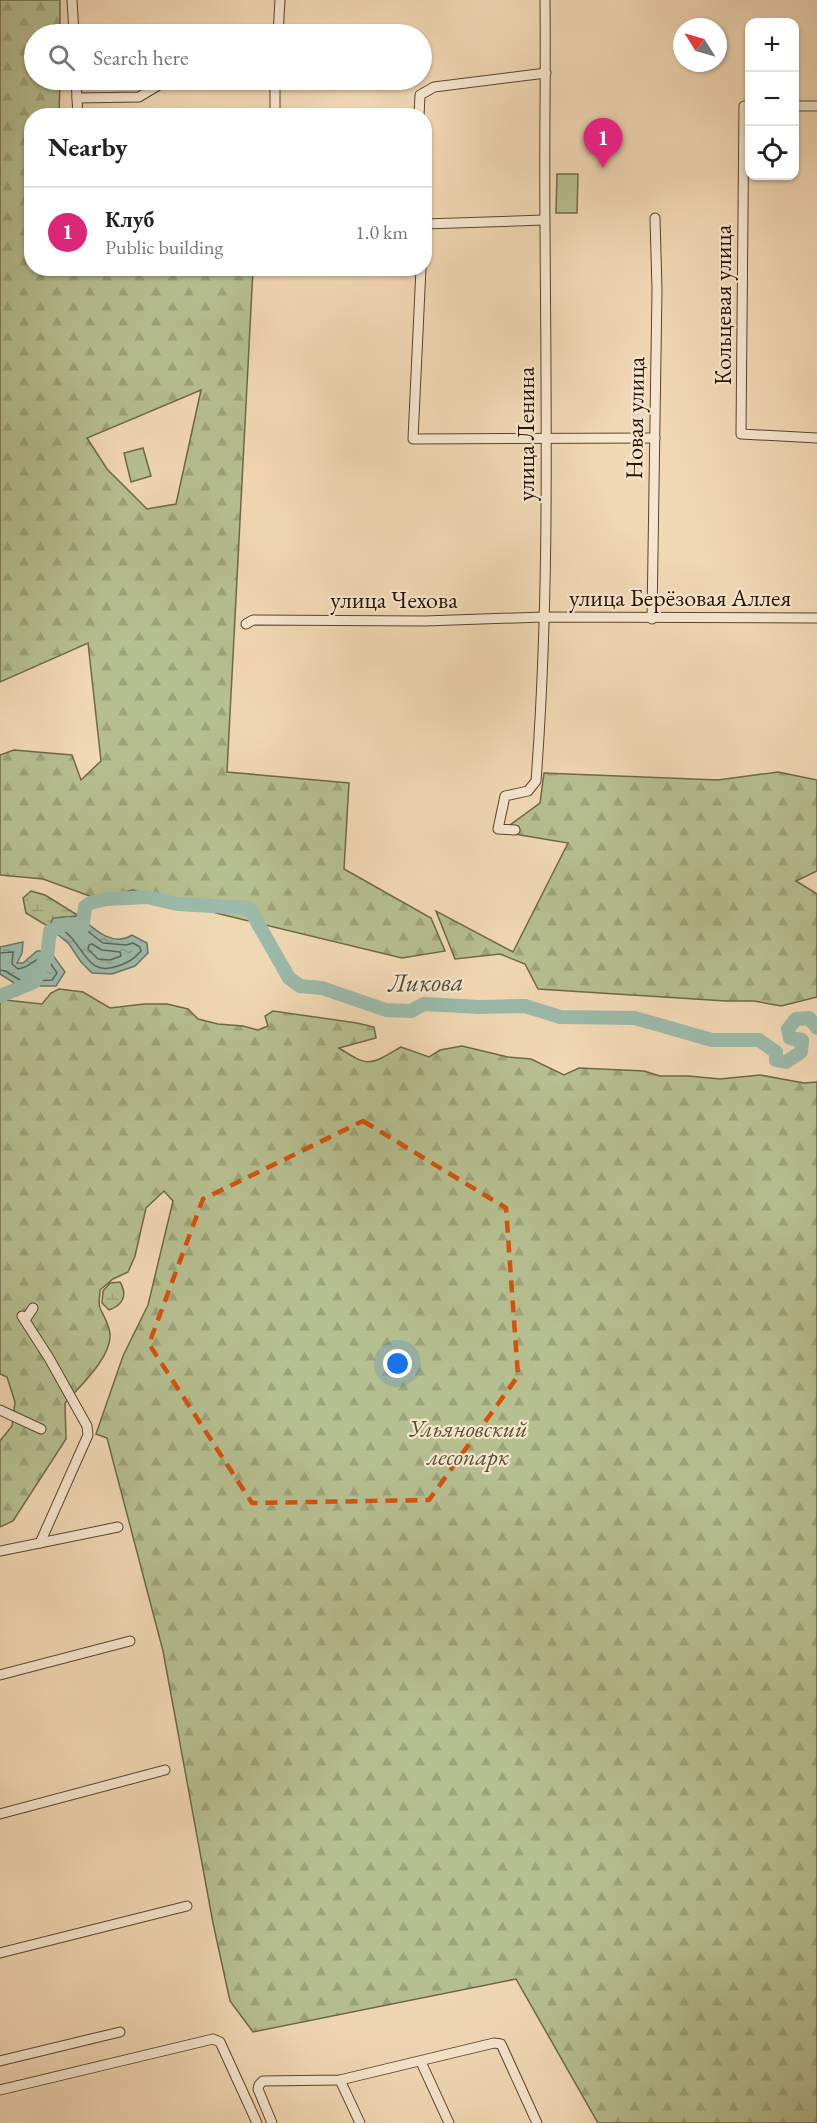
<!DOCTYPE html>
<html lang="en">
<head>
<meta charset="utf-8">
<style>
	:root { --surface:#fff; --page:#f2f2f2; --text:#202124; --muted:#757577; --line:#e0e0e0; --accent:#db2777 }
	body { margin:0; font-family:"EB Garamond",serif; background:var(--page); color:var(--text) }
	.controls { position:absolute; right:18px; top:18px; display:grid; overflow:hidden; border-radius:12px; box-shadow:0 2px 4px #0004 }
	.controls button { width:54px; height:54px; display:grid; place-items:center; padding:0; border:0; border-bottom:2px solid var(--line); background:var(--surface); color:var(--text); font:30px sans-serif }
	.compass { position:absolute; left:673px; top:18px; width:54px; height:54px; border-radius:50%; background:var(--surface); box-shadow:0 2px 4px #0004; rotate:307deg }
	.you { position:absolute; left:398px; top:1364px; width:21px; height:21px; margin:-15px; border:4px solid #fff; border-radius:50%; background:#1a73e8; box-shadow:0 0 0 9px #1a73e833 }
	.badge { display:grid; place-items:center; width:39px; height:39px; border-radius:50%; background:var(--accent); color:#fff; font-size:20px; font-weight:700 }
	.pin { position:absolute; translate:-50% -50px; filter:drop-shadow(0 2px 3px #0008) }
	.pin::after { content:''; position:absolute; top:32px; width:21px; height:18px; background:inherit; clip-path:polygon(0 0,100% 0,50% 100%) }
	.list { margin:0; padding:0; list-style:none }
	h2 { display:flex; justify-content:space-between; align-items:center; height:78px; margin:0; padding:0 24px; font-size:26px }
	h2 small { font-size:20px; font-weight:400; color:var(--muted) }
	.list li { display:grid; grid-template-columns:39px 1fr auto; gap:18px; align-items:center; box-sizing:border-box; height:90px; padding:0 24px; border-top:2px solid var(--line) }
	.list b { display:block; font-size:22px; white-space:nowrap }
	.list p { margin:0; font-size:20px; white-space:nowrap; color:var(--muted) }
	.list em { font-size:20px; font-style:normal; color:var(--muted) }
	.icon { flex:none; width:33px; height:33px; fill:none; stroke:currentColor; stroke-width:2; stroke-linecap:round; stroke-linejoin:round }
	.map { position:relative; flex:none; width:817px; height:2123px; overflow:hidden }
	.search { position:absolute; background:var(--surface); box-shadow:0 2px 4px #0004; left:24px; top:24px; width:408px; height:66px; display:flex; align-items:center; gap:15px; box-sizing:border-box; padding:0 21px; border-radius:33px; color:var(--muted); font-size:22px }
	.panel { position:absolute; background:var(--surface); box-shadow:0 2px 4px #0004; left:24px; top:108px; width:408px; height:168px; border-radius:24px }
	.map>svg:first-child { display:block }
</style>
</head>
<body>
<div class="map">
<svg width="817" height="2123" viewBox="0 0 817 2123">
	<defs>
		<pattern id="forest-firs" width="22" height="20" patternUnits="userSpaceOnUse" patternTransform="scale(1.5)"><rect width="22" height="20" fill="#b6bf90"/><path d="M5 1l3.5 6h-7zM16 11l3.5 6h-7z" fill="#9ca37a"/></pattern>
		<pattern id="wetland-marsh" width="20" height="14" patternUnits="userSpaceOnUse" patternTransform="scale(1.5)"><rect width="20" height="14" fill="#b6bf90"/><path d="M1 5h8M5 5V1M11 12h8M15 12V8" fill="none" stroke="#9ca37a"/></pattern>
		<pattern id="water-ripples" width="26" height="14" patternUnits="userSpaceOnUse" patternTransform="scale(1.5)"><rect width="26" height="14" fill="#9bbaaa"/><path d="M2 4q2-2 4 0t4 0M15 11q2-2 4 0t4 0" fill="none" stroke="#859f90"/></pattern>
	</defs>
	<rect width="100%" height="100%" fill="#f1d8b4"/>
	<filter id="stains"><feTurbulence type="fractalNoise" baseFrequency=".00333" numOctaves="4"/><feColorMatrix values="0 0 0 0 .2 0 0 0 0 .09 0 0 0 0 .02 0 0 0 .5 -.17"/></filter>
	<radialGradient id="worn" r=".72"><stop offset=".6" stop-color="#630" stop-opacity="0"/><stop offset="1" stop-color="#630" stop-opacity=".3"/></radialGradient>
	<g fill="url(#forest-firs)" stroke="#6e6848" stroke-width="1.5" fill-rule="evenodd">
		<path d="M 0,0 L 60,0 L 60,34 L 34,34 L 34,80 L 60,80 L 59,115 L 32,116 L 32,268 L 253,269 L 227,772 L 349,783 L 344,869 L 431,918 L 445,951 L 402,958 L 220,914 L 133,890 L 95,898 L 43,879 L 0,875 L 0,755 L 14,750 L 72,755 L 81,780 L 101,761 L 88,643 L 0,682 ZM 201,390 L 176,504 L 147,509 L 107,469 L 87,438 Z"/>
		<path d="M 778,772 L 817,780 L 817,871 L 796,881 L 817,894 L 817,997 L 781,1006 L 754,1001 L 726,1001 L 538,989 L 525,964 L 500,954 L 455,959 L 436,911 L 513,952 L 568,843 L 508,833 L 510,825 L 540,803 L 544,773 L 718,780 Z"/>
		<path d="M 59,989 L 83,992 L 110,1008 L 144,1004 L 167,1004 L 188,1009 L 198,1019 L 218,1024 L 243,1026 L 258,1030 L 268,1026 L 265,1016 L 273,1011 L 357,1023 L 374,1027 L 376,1038 L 339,1048 C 370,1068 370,1065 401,1047 L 429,1057 L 440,1050 L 462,1046 L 508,1057 L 531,1059 L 564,1075 L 579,1068 L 644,1071 L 660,1076 L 689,1076 L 720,1079 L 760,1075 L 804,1083 L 817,1082 L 817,2123 L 598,2123 L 516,1979 L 253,2032 L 230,2001 L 213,1923 L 163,1651 L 107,1438 L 96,1434 L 123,1356 L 148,1305 L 173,1201 L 164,1191 L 146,1208 L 135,1256 L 128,1272 L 113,1279 L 100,1290 C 100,1296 98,1303 100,1308 C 104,1317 109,1324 110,1334 C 112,1357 79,1387 65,1403 L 66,1439 L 13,1521 L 0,1527 L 0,1441 L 12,1426 L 15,1402 L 7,1377 L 0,1374 L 0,1003 L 5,1000 L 42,1004 L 51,993 Z"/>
	</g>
	<g fill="url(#wetland-marsh)" stroke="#6e6848" stroke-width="1.5">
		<path d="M 31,891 L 45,895 L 79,916 L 54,918 L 49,927 L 26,913 L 23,898 Z"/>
		<path d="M 120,1282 C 128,1295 123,1305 109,1310 L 102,1303 L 103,1291 L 110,1283 Z"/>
	</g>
	<g fill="#b6bf90" stroke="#6e6848" stroke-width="1.5">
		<path d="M 557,174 L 578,174 L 577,213 L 556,213 Z"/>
		<path d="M 143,448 L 151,476 L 131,482 L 124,453 Z"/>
	</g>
	<g fill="url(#water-ripples)" stroke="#6c7766" stroke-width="1.5">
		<path d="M 79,916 C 93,928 112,948 132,935 L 147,943 L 148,953 L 135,966 L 112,974 L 92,973 L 81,962 L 69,944 L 49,927 L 53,918 Z"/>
		<path d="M 23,942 L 22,953 L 17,963 L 23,963 L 37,951 L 50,951 L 65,972 L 56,986 L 35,986 L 25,990 L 0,974 L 0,947 Z"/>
	</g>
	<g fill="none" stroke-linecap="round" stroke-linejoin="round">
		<g stroke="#606656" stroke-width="1.5">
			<path d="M 63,923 L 77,923 L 103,943 L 126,945 L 133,943 L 140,947 L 141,951 C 134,959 129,962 118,966 C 92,975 88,958 74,941 C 71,936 65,932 61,928 L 61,925 Z"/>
			<path d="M 89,945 L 92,944 L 102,950 L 120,952 L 121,956 L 110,960 L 98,959 L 88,949 Z"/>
			<path d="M 0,953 L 13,952 L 12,964 L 18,969 C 30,968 35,957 46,957 L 57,973 L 52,980 L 35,981 L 25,983 L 5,971 L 0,970"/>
		</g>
		<path stroke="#9bbaaa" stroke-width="14" d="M 0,996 L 34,982 L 47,956 L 50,931 L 67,924 L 82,929 L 85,907 L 90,903 L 107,899 L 147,897 L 177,904 L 249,908 L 289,978 L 300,986 L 322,988 L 386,1010 L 411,1011 L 424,1004 L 479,1007 L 525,1006 L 560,1017 L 635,1018 L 712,1040 L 759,1040 L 776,1052 L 776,1060 L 786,1062 L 801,1052 L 802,1040 L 790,1038 L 788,1029 L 796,1019 L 809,1018 L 817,1028"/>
		<defs>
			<g id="street">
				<path d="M 72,0 L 74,34"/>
				<path d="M 278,34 L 280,0"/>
				<path d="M 76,80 L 78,116"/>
				<path d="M 77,98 L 139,97 L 167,80"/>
				<path d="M 750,106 L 744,106 L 741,434 L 817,438"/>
				<path d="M 794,106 L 817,106"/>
				<path d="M 275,116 L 275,80"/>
				<path d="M 419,116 L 420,95 L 434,87 L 546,73"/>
				<path d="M 424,224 L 544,220"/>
				<path d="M 421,268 L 413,439 L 655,438"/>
				<path d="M 652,619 L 657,289 L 655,218"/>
				<path d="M 246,624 L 253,620 L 425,621 L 543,617 L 817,618"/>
				<path d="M 515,830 L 498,829 L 505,796 L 528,791 L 536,781 C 550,595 546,409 545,223 C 544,148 546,74 545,0"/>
				<path d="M 22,1316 L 49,1358 L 87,1426 L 88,1435 L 40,1543"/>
				<path d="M 25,1320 L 33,1308"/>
				<path d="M 0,1410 L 41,1429"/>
				<path d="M 0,1551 L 118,1527"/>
				<path d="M 0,1675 L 130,1641"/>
				<path d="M 0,1814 L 165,1770"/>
				<path d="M 0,1953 L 187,1906"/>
				<path d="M 0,2061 L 120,2032"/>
				<path d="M 421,2062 L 449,2123"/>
				<path d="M 340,2080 L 360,2123"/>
				<path d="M 0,2090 L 213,2039 L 220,2042 L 257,2123"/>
				<path d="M 272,2123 L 258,2089 L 259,2085 L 263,2081 L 340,2080 L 494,2043 L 501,2044 L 537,2123"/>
			</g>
		</defs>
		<use href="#street" stroke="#59442e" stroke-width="11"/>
		<use href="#street" stroke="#f6e6ce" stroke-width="9"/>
	</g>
	<path fill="none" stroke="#d5520b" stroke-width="4.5" stroke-dasharray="12 8" stroke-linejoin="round" d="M 363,1121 L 506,1208 L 518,1376 L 429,1500 L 252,1503 L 149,1344 L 203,1199 Z"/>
	<g text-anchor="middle" stroke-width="4.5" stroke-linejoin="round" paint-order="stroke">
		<g font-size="24" fill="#261201" stroke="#f6e6ce">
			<text transform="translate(723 305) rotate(-90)" y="8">Кольцевая улица</text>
			<text transform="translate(635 418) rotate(-89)" y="8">Новая улица</text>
			<text transform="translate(526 434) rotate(-90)" y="8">улица Ленина</text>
			<text x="680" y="606">улица Берёзовая Аллея</text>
			<text x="394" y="608">улица Чехова</text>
		</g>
		<g font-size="24" font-style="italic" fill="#584f33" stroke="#f6e6ce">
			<text x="468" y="1437">Ульяновский<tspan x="468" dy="28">лесопарк</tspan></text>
		</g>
		<g font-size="26" font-style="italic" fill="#4f4d3c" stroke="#f6e6ce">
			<text transform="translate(426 982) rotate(-1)" y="9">Ликова</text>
		</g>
	</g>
	<rect width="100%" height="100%" filter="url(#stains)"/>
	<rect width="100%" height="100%" fill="url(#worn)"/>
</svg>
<div class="controls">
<button>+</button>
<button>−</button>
<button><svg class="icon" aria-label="locate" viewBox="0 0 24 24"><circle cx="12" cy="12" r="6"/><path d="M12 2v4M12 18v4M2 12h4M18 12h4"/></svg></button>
</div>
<svg class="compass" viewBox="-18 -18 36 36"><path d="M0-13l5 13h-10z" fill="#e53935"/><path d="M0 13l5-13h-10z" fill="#757577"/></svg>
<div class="you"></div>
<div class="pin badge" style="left:603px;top:168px">1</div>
<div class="search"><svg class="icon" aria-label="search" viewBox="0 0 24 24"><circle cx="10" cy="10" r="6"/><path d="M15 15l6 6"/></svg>Search here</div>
<section class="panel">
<h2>Nearby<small></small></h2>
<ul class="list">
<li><span class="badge">1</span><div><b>Клуб</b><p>Public building</p></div><em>1.0 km</em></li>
</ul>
</section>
</div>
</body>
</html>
